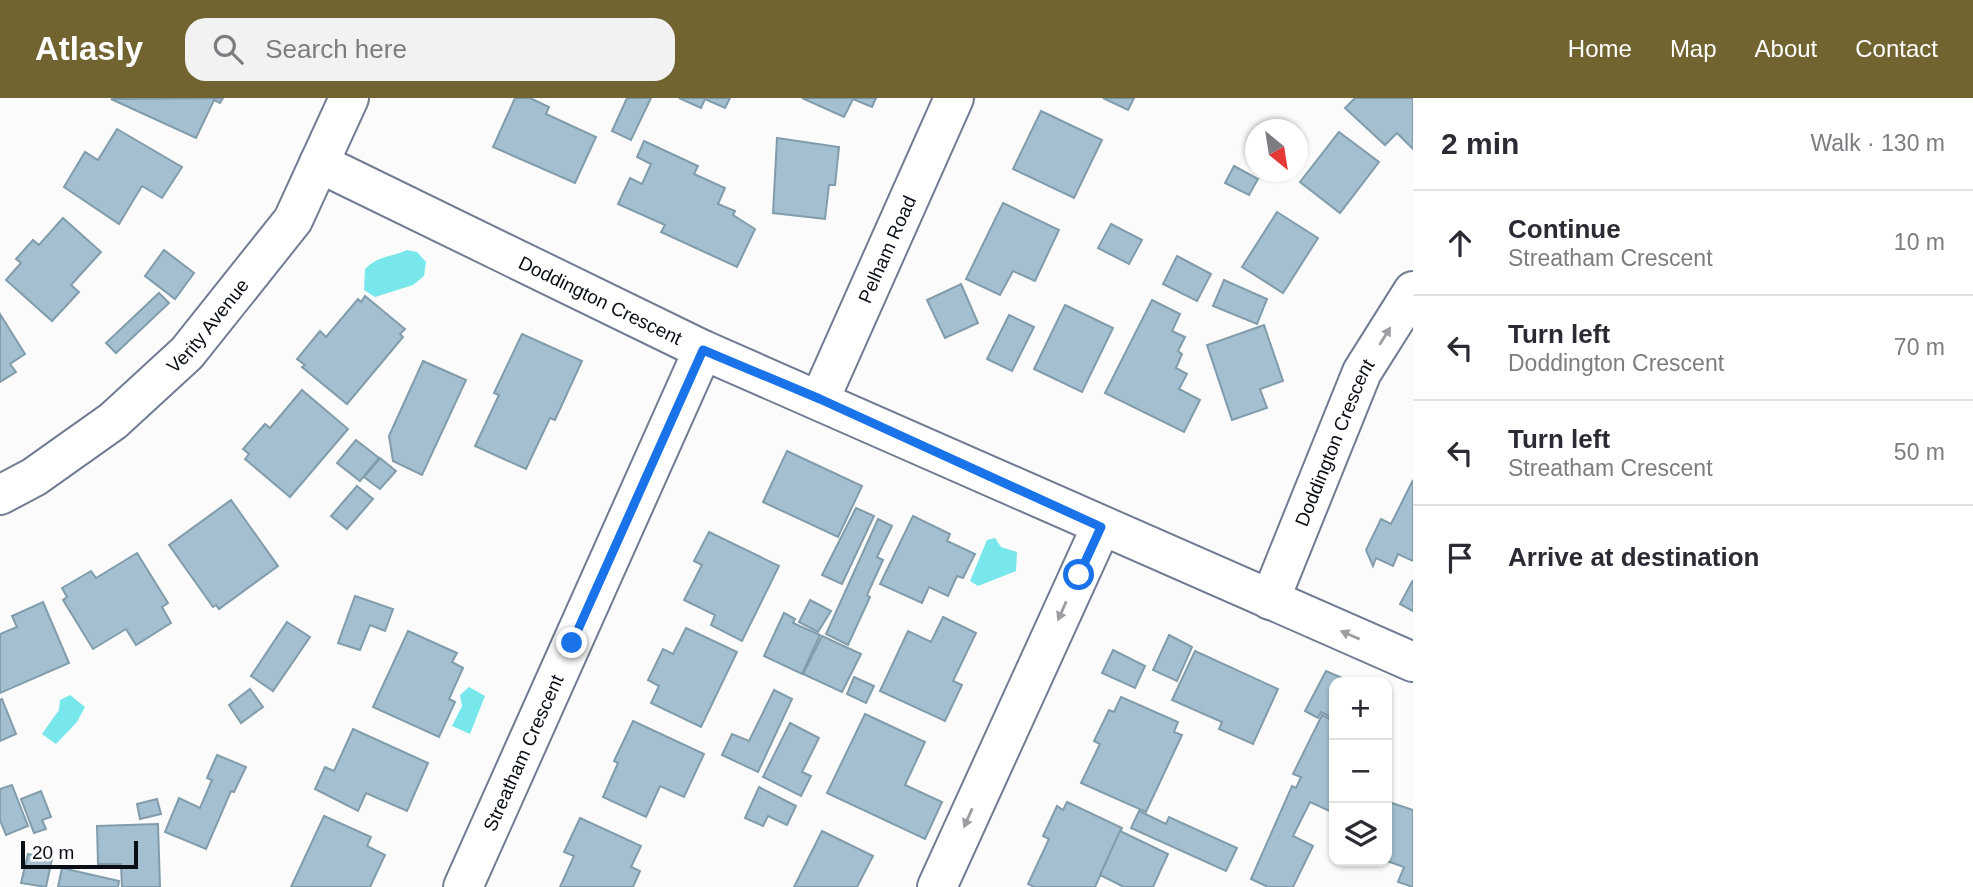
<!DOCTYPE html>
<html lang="en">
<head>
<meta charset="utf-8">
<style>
	:root { --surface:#fff; --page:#f2f2f3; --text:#2b2b33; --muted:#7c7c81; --line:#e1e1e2; --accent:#726431 }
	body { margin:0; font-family:Helvetica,sans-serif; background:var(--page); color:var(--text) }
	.controls { position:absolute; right:21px; bottom:21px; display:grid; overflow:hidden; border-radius:14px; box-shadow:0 2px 5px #0004 }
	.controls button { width:63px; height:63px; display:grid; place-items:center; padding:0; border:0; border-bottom:2px solid var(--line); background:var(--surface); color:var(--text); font:35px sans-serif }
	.compass { position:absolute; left:1245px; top:21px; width:63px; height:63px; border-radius:50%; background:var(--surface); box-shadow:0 2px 5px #0004; rotate:150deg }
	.scale { position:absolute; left:21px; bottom:18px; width:117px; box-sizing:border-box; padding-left:7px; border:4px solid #090d15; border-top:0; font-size:19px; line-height:24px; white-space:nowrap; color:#090d15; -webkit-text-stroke:5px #fbfbfb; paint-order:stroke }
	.stop { position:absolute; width:21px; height:21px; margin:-16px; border:5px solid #1a73e8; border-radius:50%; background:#fff }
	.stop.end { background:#1a73e8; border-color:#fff; box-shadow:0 2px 7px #0008 }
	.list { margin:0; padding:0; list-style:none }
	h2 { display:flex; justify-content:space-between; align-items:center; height:91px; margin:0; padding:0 28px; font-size:30px }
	h2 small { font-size:23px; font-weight:400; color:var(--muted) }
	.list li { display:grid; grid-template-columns:46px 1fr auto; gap:21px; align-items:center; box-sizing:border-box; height:105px; padding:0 28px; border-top:2px solid var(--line) }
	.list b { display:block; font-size:26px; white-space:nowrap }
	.list p { margin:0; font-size:23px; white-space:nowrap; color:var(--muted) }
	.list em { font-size:23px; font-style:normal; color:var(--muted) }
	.icon { flex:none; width:38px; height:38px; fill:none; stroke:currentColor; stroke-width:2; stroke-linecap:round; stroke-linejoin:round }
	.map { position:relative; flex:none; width:1413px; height:789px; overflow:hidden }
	header { display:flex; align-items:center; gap:42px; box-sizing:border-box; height:98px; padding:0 35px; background:var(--accent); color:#fff }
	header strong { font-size:33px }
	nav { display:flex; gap:38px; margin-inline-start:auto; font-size:24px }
	.search { width:490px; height:63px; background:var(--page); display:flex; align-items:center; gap:18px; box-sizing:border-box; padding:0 24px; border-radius:21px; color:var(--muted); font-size:26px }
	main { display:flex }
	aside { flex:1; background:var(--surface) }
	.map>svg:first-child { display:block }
</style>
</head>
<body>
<header>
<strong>Atlasly</strong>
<div class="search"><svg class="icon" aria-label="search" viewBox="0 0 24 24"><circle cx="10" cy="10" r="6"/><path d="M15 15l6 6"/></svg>Search here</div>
<nav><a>Home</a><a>Map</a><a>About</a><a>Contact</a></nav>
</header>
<main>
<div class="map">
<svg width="1413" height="789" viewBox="0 0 1413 789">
	<rect width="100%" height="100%" fill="#fbfbfb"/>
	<g fill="#78e7eb">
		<path d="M 407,152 L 417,154 L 426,164 L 424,178 L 413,187 L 375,199 L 364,192 L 365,171 C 377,158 392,159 407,152 Z"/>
		<path d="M 995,440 L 1001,449 L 1017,454 L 1016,473 L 978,488 L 970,483 L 987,442 Z"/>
		<path d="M 469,589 L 485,598 L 470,636 L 452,628 L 462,608 L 460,597 Z"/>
		<path d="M 70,597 L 85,609 L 77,624 L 56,646 L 42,636 L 59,612 L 60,602 Z"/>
	</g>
	<g fill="#a4bfcf" stroke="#819cab" stroke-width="2">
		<path d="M 223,0 L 220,5 L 214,2 L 196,40 L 111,1 Z"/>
		<path d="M 515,0 L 530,0 L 549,9 L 546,16 L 596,39 L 575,85 L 493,49 Z"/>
		<path d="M 627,0 L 651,0 L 631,42 L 612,33 Z"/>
		<path d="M 679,0 L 730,0 L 725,10 L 705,1 L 701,10 Z"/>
		<path d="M 802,0 L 876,0 L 872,9 L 853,1 L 844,19 Z"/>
		<path d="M 1103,0 L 1134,0 L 1128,12 Z"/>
		<path d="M 1355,0 L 1413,0 L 1413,51 L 1397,35 L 1385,47 L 1345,10 Z"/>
		<path d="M 1041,13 L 1102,42 L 1074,100 L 1013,71 Z"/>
		<path d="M 117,31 L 182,69 L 162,100 L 142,88 L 119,126 L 64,89 L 85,54 L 98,62 Z"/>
		<path d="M 1339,34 L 1379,64 L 1340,115 L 1300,84 Z"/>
		<path d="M 777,40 L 839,49 L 835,87 L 829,87 L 825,121 L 773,115 Z"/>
		<path d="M 644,43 L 698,68 L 694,76 L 725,90 L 718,106 L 735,113 L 733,117 L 755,131 L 737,169 L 661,134 L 665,127 L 618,106 L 630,80 L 642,86 L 651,66 L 637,59 Z"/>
		<path d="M 1234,68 L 1258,81 L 1249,97 L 1225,85 Z"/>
		<path d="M 1003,105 L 1059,132 L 1035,183 L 1013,173 L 1000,197 L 966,181 Z"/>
		<path d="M 1277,114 L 1318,140 L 1283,195 L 1242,169 Z"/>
		<path d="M 63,120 L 101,154 L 71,187 L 79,194 L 52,223 L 6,182 L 21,165 L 16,161 L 33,142 L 39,147 Z"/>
		<path d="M 1111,126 L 1142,142 L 1129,166 L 1098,150 Z"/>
		<path d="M 164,152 L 194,175 L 175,201 L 145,178 Z"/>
		<path d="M 1177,158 L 1211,176 L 1197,203 L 1163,186 Z"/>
		<path d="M 1224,182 L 1267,201 L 1257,226 L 1213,208 Z"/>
		<path d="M 961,186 L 978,225 L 945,240 L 927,202 Z"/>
		<path d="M 159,195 L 169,205 L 116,255 L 106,245 Z"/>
		<path d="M 365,198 L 405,231 L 400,236 L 403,239 L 347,306 L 302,269 L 305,267 L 297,261 L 320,233 L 326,239 L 358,201 L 361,204 Z"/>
		<path d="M 1152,202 L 1180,216 L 1172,233 L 1185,239 L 1178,253 L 1182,256 L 1176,270 L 1187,276 L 1179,291 L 1200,302 L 1184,334 L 1105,295 Z"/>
		<path d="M 1065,207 L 1113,230 L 1082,294 L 1034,271 Z"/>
		<path d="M 0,216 L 25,256 L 10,266 L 16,274 L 0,284 Z"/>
		<path d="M 1009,217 L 1034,229 L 1012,273 L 987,261 Z"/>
		<path d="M 1264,227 L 1283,283 L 1260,291 L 1267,310 L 1232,322 L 1207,247 Z"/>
		<path d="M 522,236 L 582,263 L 555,322 L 550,320 L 526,371 L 475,348 L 499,297 L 494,295 Z"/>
		<path d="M 423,263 L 466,282 L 422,377 L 393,363 L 389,338 Z"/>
		<path d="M 302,292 L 348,331 L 290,399 L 245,361 L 249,356 L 243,351 L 265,326 L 270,330 Z"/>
		<path d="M 356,342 L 379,360 L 360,383 L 337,365 Z"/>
		<path d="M 787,353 L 862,388 L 838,439 L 763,404 Z"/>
		<path d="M 380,360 L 396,373 L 380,391 L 364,379 Z"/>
		<path d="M 1413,382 L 1413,463 L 1398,456 L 1393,468 L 1376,460 L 1373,468 L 1366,452 L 1381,421 L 1391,426 Z"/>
		<path d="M 357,388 L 373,401 L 347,431 L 331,418 Z"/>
		<path d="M 231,402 L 278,468 L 219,511 L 216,507 L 213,509 L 169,447 Z"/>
		<path d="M 856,410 L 874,418 L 842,486 L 822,477 Z"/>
		<path d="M 913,418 L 950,436 L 947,443 L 975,456 L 963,480 L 957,478 L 948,498 L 929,489 L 922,505 L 880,486 Z"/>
		<path d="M 878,421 L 892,428 L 877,459 L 883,462 L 867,497 L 870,499 L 848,547 L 826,536 Z"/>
		<path d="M 709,434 L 779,468 L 742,543 L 711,527 L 715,517 L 684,502 L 702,467 L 694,463 Z"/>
		<path d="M 137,455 L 168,505 L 162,509 L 171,525 L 136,547 L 126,531 L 93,551 L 63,502 L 67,499 L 62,490 L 91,473 L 96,480 Z"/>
		<path d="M 1413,482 L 1413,513 L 1400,506 Z"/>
		<path d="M 355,498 L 393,511 L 385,533 L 370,527 L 360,552 L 338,545 Z"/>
		<path d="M 810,502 L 831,513 L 818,534 L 799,524 Z"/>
		<path d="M 43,504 L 69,565 L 0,595 L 0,536 L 17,529 L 12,518 Z"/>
		<path d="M 784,515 L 795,521 L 793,525 L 820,537 L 802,576 L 764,558 Z"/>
		<path d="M 943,519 L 976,535 L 953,583 L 962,587 L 945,623 L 880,593 L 908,533 L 931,544 Z"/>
		<path d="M 287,524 L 310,539 L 273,593 L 251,578 Z"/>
		<path d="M 686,530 L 737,554 L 701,629 L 651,605 L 659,588 L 648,582 L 663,551 L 673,556 Z"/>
		<path d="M 408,533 L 457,555 L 452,564 L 463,570 L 449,601 L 455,604 L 439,639 L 373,609 Z"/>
		<path d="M 1169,537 L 1192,549 L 1177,583 L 1153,572 Z"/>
		<path d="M 822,538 L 861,556 L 842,594 L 803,576 Z"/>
		<path d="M 1113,552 L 1145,568 L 1135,590 L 1102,575 Z"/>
		<path d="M 1195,553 L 1278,591 L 1253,646 L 1219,631 L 1222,624 L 1172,602 Z"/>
		<path d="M 1326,573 L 1349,583 L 1334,584 L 1334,612 L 1331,619 L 1321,614 L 1318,620 L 1305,613 Z"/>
		<path d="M 854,579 L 874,588 L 866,605 L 847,596 Z"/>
		<path d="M 250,591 L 263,609 L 241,625 L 229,607 Z"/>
		<path d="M 774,592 L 792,601 L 758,674 L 722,657 L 732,636 L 749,643 Z"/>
		<path d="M 1121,599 L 1178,624 L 1174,634 L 1182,637 L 1146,714 L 1081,685 L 1100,646 L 1094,643 L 1109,612 L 1114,614 Z"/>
		<path d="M 2,601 L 16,636 L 0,643 L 0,602 Z"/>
		<path d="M 865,616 L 925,644 L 905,687 L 942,704 L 925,741 L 827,695 Z"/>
		<path d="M 1322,617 L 1334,623 L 1334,715 L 1310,704 L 1293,738 L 1313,748 L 1293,789 L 1268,789 L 1251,781 L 1292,688 L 1296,690 L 1301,679 L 1293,676 Z"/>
		<path d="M 633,623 L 704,656 L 684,699 L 660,688 L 646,719 L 603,699 L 618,665 L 614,663 Z"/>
		<path d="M 790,625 L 819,640 L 802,674 L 811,678 L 801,698 L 763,679 Z"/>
		<path d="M 353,631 L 428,665 L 407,713 L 366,695 L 358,713 L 315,691 L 325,669 L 334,673 Z"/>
		<path d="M 217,657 L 246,669 L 234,694 L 231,693 L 206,751 L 165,734 L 179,700 L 200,710 L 212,682 L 207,680 Z"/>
		<path d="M 12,687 L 28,728 L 6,737 L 0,722 L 0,691 Z"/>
		<path d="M 759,689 L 796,708 L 787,727 L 768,718 L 763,728 L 745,720 Z"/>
		<path d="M 41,693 L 51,719 L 42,722 L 46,731 L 34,735 L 21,701 Z"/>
		<path d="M 157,701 L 161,716 L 140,721 L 137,706 Z"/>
		<path d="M 1067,704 L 1122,730 L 1095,789 L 1034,789 L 1028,786 L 1049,741 L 1043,738 L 1057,708 L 1063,712 Z"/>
		<path d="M 1389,704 L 1413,712 L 1413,789 L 1398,784 L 1404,769 L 1387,763 Z"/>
		<path d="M 1139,713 L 1166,726 L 1169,719 L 1237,750 L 1226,773 L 1131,730 Z"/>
		<path d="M 324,718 L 371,739 L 367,748 L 385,757 L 370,789 L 291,789 Z"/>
		<path d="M 580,720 L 641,748 L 631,769 L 640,773 L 633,789 L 560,789 L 574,758 L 564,754 Z"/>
		<path d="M 158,726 L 160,789 L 122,789 L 121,766 L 98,766 L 97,728 Z"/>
		<path d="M 822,733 L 873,758 L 857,789 L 794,789 Z"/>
		<path d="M 1120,733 L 1168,756 L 1153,789 L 1124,789 L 1100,777 Z"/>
		<path d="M 28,756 L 52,761 L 46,789 L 21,785 Z"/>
		<path d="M 62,770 L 119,783 L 118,789 L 58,789 Z"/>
	</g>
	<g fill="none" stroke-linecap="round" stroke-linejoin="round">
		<defs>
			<g id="minor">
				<path id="s1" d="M 319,65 L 703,252 L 1413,564"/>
				<path id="s2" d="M 820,301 L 954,0"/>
				<path id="s3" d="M 0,397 L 34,379 L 113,323 L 187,255 L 293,122 L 349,0"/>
				<path id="s4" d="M 1270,502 L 1362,274 L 1413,193"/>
				<path id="s5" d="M 463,789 L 703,252"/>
				<path d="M 937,789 L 1101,429"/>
			</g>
		</defs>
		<use href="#minor" stroke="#717b92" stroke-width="42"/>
		<use href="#minor" stroke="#fff" stroke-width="38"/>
	</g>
	<defs><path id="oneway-solid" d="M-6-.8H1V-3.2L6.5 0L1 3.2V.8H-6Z" transform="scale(1.75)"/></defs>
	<g fill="#9d9ea1">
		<use href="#oneway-solid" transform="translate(1385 238) rotate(-58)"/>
		<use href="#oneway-solid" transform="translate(1062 513) rotate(114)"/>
		<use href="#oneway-solid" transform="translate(1350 537) rotate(-157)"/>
		<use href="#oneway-solid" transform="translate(968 720) rotate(114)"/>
	</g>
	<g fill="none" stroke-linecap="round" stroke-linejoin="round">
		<path stroke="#1a73e8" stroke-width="9" d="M 572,545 L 703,252 L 820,301 L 1101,429 L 1079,477"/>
	</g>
	<g text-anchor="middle" stroke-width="5" stroke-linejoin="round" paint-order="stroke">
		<g font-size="19" fill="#090d15" stroke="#fbfbfb">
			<text dy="7" stroke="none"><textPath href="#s2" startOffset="164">Pelham Road</textPath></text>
			<text dy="7" stroke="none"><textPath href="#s1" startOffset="313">Doddington Crescent</textPath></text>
			<text dy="7" stroke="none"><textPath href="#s3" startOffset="270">Verity Avenue</textPath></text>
			<text dy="7" stroke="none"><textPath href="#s4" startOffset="170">Doddington Crescent</textPath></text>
			<text dy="7" stroke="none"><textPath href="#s5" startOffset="147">Streatham Crescent</textPath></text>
		</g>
	</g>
</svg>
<div class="controls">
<button>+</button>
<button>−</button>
<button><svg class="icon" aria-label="layers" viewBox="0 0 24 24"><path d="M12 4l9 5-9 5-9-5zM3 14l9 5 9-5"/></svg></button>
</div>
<svg class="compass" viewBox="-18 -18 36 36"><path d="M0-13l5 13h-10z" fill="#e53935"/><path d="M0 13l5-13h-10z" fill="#7c7c81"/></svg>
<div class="scale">20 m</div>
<div class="stop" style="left:1079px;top:477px"></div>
<div class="stop end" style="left:572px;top:545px"></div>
</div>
<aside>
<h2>2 min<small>Walk · 130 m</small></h2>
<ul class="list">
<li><svg class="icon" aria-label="ahead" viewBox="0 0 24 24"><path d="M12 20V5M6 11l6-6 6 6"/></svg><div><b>Continue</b><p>Streatham Crescent</p></div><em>10 m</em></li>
<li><svg class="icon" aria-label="left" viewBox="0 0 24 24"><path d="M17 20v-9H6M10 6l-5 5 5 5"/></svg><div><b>Turn left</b><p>Doddington Crescent</p></div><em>70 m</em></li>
<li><svg class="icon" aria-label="left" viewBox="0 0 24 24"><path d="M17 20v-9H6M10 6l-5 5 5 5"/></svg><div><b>Turn left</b><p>Streatham Crescent</p></div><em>50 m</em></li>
<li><svg class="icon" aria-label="arrive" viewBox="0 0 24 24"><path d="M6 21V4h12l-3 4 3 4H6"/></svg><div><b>Arrive at destination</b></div></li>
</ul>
</aside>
</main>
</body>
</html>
